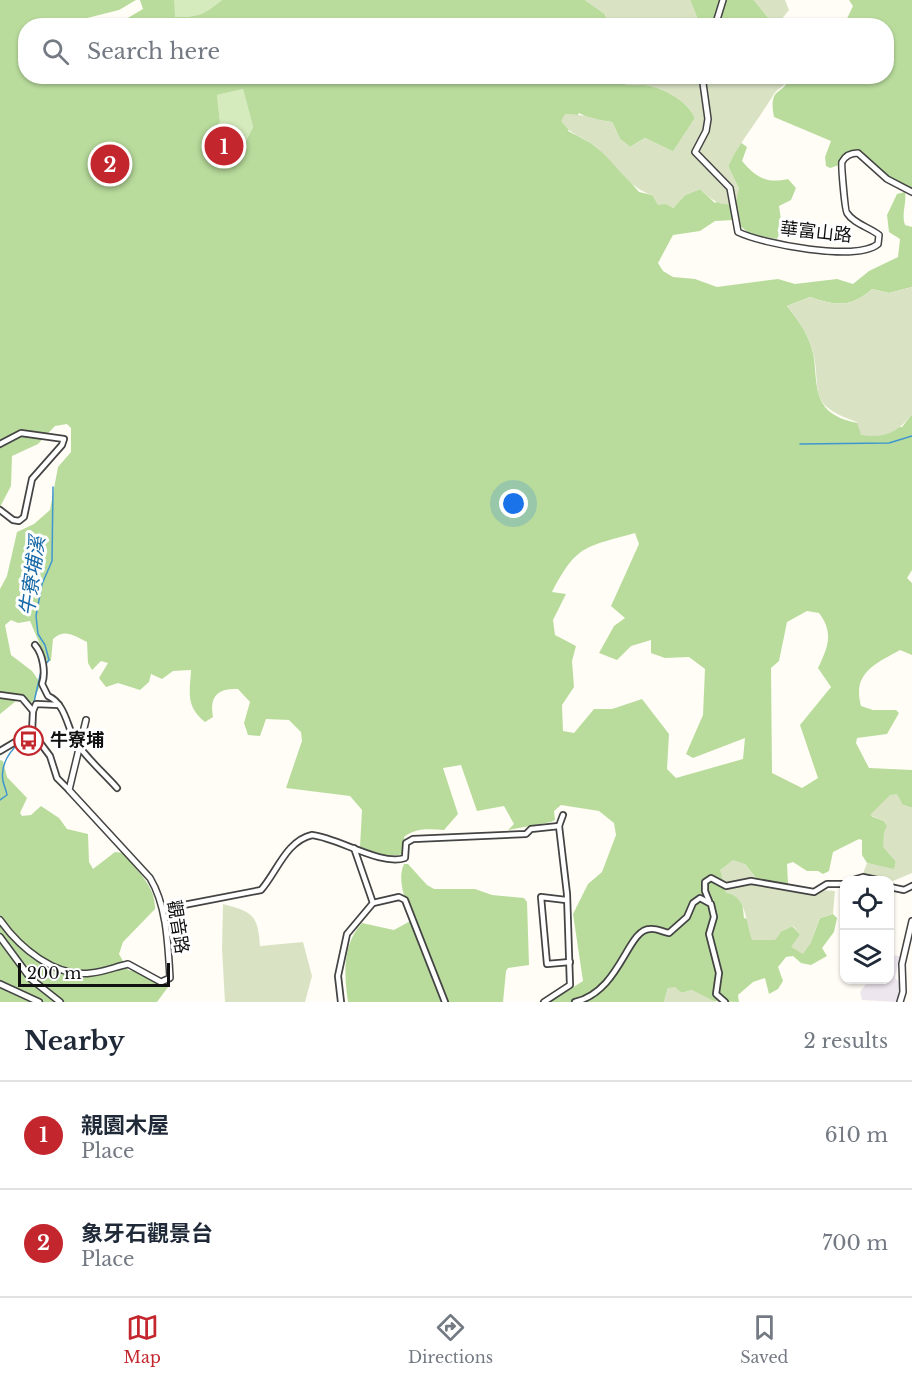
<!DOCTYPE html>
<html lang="en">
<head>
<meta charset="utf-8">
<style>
	:root { --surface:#fff; --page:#f6f6f7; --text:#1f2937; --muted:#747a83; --line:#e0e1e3; --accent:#c4262e }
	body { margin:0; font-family:"Libre Baskerville","Noto Sans TC",serif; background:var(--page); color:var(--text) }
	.controls { position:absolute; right:18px; bottom:18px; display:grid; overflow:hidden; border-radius:12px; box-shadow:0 2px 4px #0004 }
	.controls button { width:54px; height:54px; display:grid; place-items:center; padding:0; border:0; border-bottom:2px solid var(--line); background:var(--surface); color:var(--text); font:30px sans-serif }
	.scale { position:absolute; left:18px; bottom:15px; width:152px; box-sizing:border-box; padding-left:6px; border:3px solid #111; border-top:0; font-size:16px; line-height:21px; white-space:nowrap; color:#111; -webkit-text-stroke:4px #fff; paint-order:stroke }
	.you { position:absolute; left:514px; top:504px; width:21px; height:21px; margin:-15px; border:4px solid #fff; border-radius:50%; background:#1a73e8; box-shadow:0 0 0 9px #1a73e833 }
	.badge { display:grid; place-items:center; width:39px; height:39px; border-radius:50%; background:var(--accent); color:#fff; font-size:20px; font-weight:700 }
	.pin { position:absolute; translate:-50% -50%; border:3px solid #fff; box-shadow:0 2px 6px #0006 }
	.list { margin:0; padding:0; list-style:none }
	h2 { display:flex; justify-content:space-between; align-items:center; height:78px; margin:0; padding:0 24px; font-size:26px }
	h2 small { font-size:20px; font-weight:400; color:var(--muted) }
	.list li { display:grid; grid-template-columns:39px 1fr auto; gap:18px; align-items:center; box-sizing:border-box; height:108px; padding:0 24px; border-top:2px solid var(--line) }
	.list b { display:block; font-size:22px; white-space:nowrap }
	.list p { margin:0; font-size:20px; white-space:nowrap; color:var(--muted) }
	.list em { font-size:20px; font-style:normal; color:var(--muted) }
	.icon { flex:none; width:33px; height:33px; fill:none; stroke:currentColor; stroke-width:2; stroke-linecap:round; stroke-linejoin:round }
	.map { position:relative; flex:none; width:912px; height:1002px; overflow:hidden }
	.search { position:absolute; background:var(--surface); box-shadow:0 2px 4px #0004; left:18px; right:18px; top:18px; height:66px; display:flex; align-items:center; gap:15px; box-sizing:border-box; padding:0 21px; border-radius:24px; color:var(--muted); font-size:22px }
	.sheet { height:294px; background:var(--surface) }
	nav { display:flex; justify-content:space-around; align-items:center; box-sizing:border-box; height:84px; border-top:2px solid var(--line); background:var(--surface); font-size:16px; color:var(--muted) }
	nav a { display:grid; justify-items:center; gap:3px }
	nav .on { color:var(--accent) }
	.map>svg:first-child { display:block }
</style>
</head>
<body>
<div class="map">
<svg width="912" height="1002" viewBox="0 0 912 1002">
	<rect width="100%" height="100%" fill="#fffdf5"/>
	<path fill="#eee6ef" d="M 890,955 L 900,956 L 895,978 L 900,983 L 897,1002 L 862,1000 L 860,992 L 869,980 L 890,980 Z"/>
	<g fill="#d5ebbd">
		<path d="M 174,0 L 222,0 C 203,15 199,17 174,17 Z"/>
		<path d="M 243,89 L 253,127 L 246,141 L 215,160 L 202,142 L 220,122 L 217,95 Z"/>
	</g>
	<g fill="#b9dc9c" fill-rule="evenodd">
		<path d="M 0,0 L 136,0 L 119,10 L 79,20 L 75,25 L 26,26 L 26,76 L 612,76 L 612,80 C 627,88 640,82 654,87 C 670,91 689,104 695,118 L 673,152 L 645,138 L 630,147 L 620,139 L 612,122 L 591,119 L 579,113 L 568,131 L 591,143 L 611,159 L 639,192 L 652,195 L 673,208 L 685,195 L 700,189 L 715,203 L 739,189 L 728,166 L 740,142 L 747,147 L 742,161 C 756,177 765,184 788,179 L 796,188 L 791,200 L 779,206 L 782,227 L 777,239 L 750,234 L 733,220 L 715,221 L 700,231 L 673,235 L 658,263 L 663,271 L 673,277 L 695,279 L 717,287 L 778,279 L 795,284 L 837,279 L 853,284 L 869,271 L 898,257 L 900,239 L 889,232 L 887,215 L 897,194 L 905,192 C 907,204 901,212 905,225 L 912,227 L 912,287 L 889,293 L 872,289 C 851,308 836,306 810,297 L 787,306 C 797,319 806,330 811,346 C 819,368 810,399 833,414 C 851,426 881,425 902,427 L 912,414 L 912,570 L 907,578 L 912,583 L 912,655 L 900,650 C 875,664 852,673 861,706 L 873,710 L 896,710 L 899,713 L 887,734 L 857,738 L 856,743 L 869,768 L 912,770 L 912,808 L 903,805 L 871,816 L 884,821 L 887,826 L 896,862 L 894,870 L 867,863 L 862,855 L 862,840 L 859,839 L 833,852 L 829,871 L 823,874 L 818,871 L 807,871 L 793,862 L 787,864 L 788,883 L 784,888 L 762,886 L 745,864 L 736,895 L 742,901 L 744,918 L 782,931 L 792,926 L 810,944 L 820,918 L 833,914 L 837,918 L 834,932 L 822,948 L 827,956 L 811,965 L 801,963 L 793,956 L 786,957 L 778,967 L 783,981 L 778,989 L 769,994 L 765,978 L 753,982 L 738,995 L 739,1002 L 708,1001 L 692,990 L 682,993 L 668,988 L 664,1002 L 550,1002 L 583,981 L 573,914 L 588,884 L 602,872 L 616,835 L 614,823 L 599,811 L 561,805 L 554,811 L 555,820 L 551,822 L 508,830 L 514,824 L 504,806 L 477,811 L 461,765 L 443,768 L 458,814 L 444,830 C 428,829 416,828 404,837 L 408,854 L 387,856 L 360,847 L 362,810 L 350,796 L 286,788 L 302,741 L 301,732 L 289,720 L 266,719 L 260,736 L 248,735 L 244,723 L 250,702 L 238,689 C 218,688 209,696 213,717 L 205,722 C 185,706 190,692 191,670 L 173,671 L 162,679 L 151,674 L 149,682 L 140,690 L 118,683 L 106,687 L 99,678 L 108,663 L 101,661 L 92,670 L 88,663 L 87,642 C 74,636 65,628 53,639 L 51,661 L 47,661 L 30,621 L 18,623 L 11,620 L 5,625 L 11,655 L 32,671 L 41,684 L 32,703 L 21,697 L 0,714 L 0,589 L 7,576 L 17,532 L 34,524 L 50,510 L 58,467 L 71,452 L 71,428 L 67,424 L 55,426 L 38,444 L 12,456 L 11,486 L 0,507 ZM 243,89 L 253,127 L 246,141 L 215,159 L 202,142 L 220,122 L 217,95 ZM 635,533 L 639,544 L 611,606 L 625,618 L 614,626 L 599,653 L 617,660 L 631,646 L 651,640 L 651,653 L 665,658 L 689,657 L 705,669 L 703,715 L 686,754 L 693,758 L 745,738 L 743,759 L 676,778 L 667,769 L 669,734 L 642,699 L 612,709 L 594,709 L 574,733 L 563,731 L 562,705 L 574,687 L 572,661 L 576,646 L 555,635 L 553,620 L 566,594 L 552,592 C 577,544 586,547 635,533 ZM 807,611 L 819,613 C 834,633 828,647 818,668 L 831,687 L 800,725 L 818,778 L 802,788 L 772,773 L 771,668 L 779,661 L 787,622 Z"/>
		<path d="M 140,0 L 174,0 L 175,17 C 199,17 203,15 222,0 L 585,0 L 605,14 L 608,25 L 114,26 L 143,9 Z"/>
		<path d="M 690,0 L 754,0 L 774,25 L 700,25 Z"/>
		<path d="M 849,0 L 912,0 L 912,190 C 903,184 889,182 882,176 C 869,166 869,150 849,152 L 839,165 L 830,168 L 826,166 L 825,157 L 831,141 L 774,117 C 768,84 784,97 789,77 L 886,76 L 886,26 L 844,25 L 853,6 Z"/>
		<path d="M 0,760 L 3,761 L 7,777 L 27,798 L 20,813 L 22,816 L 31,815 L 41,806 L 59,818 L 67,829 L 88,834 L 89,862 L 93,869 L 115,852 L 123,853 C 136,870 156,886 155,909 L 123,942 L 119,954 L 128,970 L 160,977 L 168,987 L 157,1002 L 0,1002 Z"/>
		<path d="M 404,864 L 408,864 L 427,885 L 434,889 L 475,889 L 492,895 L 524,898 L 527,902 L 529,965 L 508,968 L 506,971 L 503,1002 L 348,1002 C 344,974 342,945 362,923 L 394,930 L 412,920 C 407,903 396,881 404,864 Z"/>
	</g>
	<g fill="#d9e3c4">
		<path d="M 585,0 L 690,0 L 700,25 L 608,25 L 605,14 Z"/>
		<path d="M 754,0 L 785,0 L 789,10 L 777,25 L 774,25 Z"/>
		<path d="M 612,77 L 789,77 C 787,85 779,87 774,94 C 759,119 741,140 728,166 L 739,189 L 736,202 C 721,209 711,199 700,189 L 685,195 L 673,208 L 666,204 L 658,205 L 652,195 C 627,188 613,158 591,143 C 579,136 569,133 561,121 L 565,114 C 582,113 596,120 612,122 L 620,139 L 630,147 L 645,138 L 673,151 L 695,118 C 689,104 670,91 654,87 C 640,82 627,88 612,80 Z"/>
		<path d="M 912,287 L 912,414 C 898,432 885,439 861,435 L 857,422 C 801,403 825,388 811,346 C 806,330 797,319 787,306 L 810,297 C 836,306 851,308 872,289 L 889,293 Z"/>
		<path d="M 897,794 L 903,805 L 912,808 L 912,873 L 893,881 L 862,876 L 867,863 L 894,869 L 896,862 L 883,847 L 884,832 L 887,826 L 884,821 L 870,815 L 890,795 Z"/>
		<path d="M 733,860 L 745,864 L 762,886 L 835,891 L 833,914 L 820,918 L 810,944 L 803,954 L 791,947 L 800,934 L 793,926 L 782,931 L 775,940 L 752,940 C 745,921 747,896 726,893 L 720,870 Z"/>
		<path d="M 223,904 C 253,912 258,915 260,946 L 303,942 L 312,976 L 305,1002 L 225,1002 L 222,949 Z"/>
		<path d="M 675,987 L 682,993 L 692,990 L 716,1002 L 664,1002 L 668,988 Z"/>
	</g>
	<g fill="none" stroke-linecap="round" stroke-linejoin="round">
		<g stroke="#3f96cf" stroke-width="1.5">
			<path d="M 800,444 L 889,443 L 912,436"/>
			<path d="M 45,665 L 49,660 L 45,645 L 38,634 L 36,616 L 42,584 L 52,561 L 53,487"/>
			<path d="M 34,702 L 41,671"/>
			<path d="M 0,800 L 7,795 C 6,789 4,786 3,781 C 0,765 9,752 20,742"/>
		</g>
		<defs>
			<g id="minor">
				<path d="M 0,444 L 21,433 L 64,439 L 62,445 L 32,479 L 24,517 L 19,521 L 13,520 L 0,510"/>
				<path d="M 35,645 C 43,654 46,673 42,684 L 48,696 C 66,704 67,728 76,742 C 87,759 104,773 117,788"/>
				<path d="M 0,695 L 22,698 L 33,711 L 32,732"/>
				<path d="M 33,711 L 36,704 L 59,705"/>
				<path d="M 32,732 L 50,756 L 57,778 L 69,790"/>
				<path d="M 0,751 L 32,732"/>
				<path d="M 559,826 L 563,815"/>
				<path d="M 853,880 L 863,877 L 877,880"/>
				<path d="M 890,887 L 904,890 L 912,886"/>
				<path d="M 566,900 L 541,897 L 547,964 L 570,962"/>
				<path d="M 709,901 L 705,891 L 705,882 L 711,878 L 726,886 L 751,881 L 814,892 L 827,884 L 844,884"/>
				<path d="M 373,903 L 399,897 L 405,900 L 445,1002"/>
				<path d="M 163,909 L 261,890 C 277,872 286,841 312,835 C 339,838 380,866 405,858 L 406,843 L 413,839 L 526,834 L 531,829 L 559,826 L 567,894 L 570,985 L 544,1002"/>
				<path d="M 341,1002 L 338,976 L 347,934 L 373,903 L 354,848"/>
				<path d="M 575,1002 C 621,991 627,929 650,929 C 656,928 663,932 669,933 L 687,917 L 693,903 L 700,898 L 711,904 L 714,917 L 709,934 L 719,973 L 716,994 L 725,1002"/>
			</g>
			<g id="tertiary">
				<path d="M 715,26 L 723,0"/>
				<path d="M 702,76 L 708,119 L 706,131 L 695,152 L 730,188 L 738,232 C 762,244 857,262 878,244 L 879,235 C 869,227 854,224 847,213 C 845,211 841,165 842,162 C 845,156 851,153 858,153 L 887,179 L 912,192"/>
				<path d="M 0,920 C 19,947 55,978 91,973 C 103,972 115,967 128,964 L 161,982 L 170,978 C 168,945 167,906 150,878 L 69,790 L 86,720"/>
				<path d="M 0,937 L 31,979 L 60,1002"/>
				<path d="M 0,984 L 39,1002"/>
				<path d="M 900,1002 L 903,992 L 902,964 L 912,921"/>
			</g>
		</defs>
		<use href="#minor" stroke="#444" stroke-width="8"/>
		<use href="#tertiary" stroke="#444" stroke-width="8"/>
		<use href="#minor" stroke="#fff" stroke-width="4.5"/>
		<use href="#tertiary" stroke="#fff" stroke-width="5"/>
	</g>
	<defs>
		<symbol id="bus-ring" viewBox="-11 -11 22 22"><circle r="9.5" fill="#fff" stroke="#c4262e" stroke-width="1.5"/><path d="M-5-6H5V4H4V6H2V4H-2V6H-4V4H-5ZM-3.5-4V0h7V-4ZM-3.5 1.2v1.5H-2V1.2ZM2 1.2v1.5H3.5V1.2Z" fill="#c4262e"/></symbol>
	</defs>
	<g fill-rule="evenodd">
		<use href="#bus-ring" x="12" y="724" width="33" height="33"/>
	</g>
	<g text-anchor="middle" stroke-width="6" stroke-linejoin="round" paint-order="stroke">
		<g font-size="18" fill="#111" stroke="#fff">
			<text transform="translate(816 232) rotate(6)" y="6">華富山路</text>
			<text transform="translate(178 927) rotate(81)" y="6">觀音路</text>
		</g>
		<g font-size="18" font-weight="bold" fill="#111" stroke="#fff" text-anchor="start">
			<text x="50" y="746">牛寮埔</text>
		</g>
		<g font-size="20" font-style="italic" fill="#1768a6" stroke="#fff">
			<text transform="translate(32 576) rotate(-82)" y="7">牛寮埔溪</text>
		</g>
	</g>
</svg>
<div class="controls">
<button><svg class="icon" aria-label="locate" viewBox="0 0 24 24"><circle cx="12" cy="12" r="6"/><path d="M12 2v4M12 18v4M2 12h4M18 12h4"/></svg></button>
<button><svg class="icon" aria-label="layers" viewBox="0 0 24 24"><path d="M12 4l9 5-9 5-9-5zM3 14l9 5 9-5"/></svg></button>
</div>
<div class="scale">200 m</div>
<div class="you"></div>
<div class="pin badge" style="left:224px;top:146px">1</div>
<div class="pin badge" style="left:110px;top:164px">2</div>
<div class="search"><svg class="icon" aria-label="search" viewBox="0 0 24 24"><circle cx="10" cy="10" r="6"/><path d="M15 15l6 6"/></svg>Search here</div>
</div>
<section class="sheet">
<h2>Nearby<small>2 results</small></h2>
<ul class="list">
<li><span class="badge">1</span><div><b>親園木屋</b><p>Place</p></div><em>610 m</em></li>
<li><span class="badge">2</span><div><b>象牙石觀景台</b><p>Place</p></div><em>700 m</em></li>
</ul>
</section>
<nav>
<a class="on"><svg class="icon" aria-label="map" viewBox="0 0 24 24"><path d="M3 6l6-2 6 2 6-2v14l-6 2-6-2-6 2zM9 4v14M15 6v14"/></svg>Map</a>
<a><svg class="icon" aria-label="directions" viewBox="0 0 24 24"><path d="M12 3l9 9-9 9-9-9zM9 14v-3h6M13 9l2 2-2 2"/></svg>Directions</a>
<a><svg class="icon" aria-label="saved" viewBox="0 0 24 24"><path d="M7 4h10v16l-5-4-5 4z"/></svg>Saved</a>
</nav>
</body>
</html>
